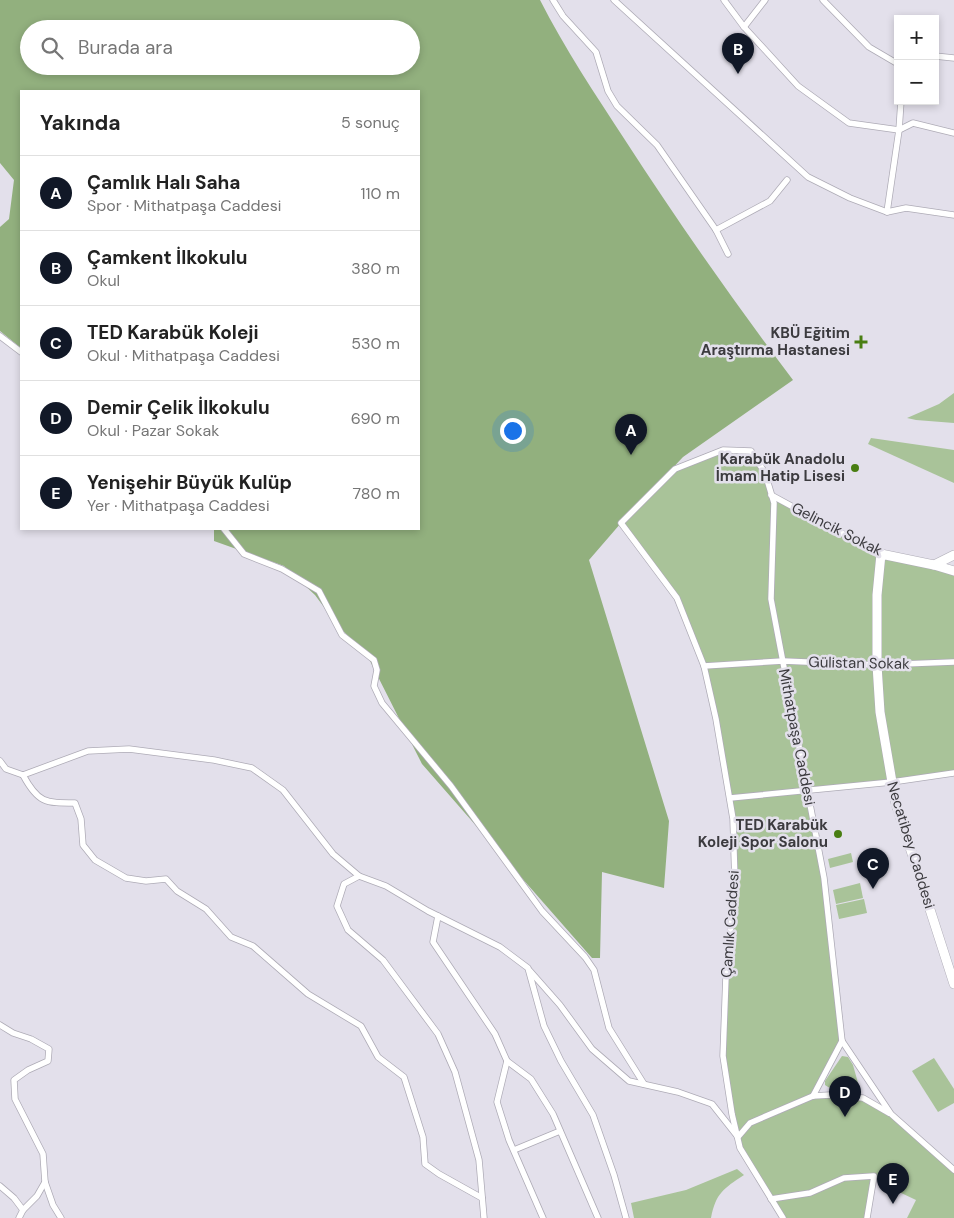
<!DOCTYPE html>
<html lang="tr">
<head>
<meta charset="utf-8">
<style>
	:root { --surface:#fff; --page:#f6f6f6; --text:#222; --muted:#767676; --line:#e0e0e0; --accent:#111827 }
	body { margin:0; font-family:"DM Sans",sans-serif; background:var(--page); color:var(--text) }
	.controls { position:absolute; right:15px; top:15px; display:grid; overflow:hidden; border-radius:0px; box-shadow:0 2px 8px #0003 }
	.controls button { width:45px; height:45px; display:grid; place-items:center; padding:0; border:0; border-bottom:1px solid var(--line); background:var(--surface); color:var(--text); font:25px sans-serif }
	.you { position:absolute; left:512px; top:430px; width:18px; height:18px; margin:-12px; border:4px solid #fff; border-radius:50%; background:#1a73e8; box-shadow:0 0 0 8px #1a73e833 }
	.badge { display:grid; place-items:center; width:32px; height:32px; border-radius:50%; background:var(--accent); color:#fff; font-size:16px; font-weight:700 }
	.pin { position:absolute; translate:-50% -41px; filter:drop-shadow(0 1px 2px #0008) }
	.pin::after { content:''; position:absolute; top:26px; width:18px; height:15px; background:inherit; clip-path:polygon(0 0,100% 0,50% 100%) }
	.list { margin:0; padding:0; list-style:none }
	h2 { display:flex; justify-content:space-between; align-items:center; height:65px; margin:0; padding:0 20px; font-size:21px }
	h2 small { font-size:16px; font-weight:400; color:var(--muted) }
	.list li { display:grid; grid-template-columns:32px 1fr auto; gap:15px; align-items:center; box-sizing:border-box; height:75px; padding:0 20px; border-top:1px solid var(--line) }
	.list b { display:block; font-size:19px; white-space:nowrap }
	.list p { margin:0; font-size:16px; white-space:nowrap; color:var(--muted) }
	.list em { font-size:16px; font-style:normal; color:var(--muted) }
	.icon { flex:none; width:28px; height:28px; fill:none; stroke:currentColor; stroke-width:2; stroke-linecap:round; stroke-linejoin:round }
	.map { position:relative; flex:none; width:954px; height:1218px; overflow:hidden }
	.search { position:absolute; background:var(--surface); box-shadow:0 2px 8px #0003; left:20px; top:20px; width:400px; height:55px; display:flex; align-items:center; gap:12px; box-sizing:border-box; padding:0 18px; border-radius:28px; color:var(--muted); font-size:19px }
	.panel { position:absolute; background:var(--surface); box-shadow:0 2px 8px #0003; left:20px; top:90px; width:400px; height:440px; border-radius:0px }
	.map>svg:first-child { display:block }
</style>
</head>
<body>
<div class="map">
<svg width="954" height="1218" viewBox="0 0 954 1218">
	<rect width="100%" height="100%" fill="#e3e0eb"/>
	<g fill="#a9c399">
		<path d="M 954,393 L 954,423 L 916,420 L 907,418 L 939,404 Z"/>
		<path d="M 871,438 L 954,450 L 954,483 L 868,444 Z"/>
		<path d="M 723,450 L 751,451 L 765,473 L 771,495 L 881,554 L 954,571 L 954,773 L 808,790 L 824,878 L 842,1041 L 813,1095 L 863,1098 L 891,1114 L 954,1170 L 954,1218 L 907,1218 L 916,1200 L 880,1183 L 875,1176 L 867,1218 L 783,1218 L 740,1148 L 723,1056 L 735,882 L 733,819 L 704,666 L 677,598 L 621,523 L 675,469 Z"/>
		<path d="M 851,853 L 853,862 L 830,868 L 828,859 Z"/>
		<path d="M 860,883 L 863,898 L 836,904 L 833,890 Z"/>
		<path d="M 864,899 L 867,913 L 839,919 L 836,905 Z"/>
		<path d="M 842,1056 L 848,1057 L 853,1065 L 860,1090 C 850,1092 833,1091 825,1085 L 825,1081 Z"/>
		<path d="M 934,1058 L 954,1089 L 954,1103 L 938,1112 L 912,1071 Z"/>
		<path d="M 737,1169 L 744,1175 C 723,1189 716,1193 711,1218 L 634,1218 L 631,1203 L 686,1190 Z"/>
	</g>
	<path fill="#92b07e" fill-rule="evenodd" d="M 0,0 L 540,0 C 565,49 595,94 625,140 C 678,222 734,302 793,380 L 683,457 L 621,523 L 589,560 L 669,821 L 664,888 L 602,872 L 600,958 L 592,958 L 422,764 L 366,653 L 338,626 L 315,595 L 284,566 L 214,541 L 214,529 L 419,529 L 419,91 L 21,91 L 21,348 L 0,331 L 0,227 L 9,219 L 14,180 L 0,163 ZM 29,29 L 411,29 L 411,66 L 29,66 Z"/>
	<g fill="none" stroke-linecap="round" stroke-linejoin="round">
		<defs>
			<g id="street">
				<path d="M 553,0 L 563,16 L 596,52 L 608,91 L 617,106 L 657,145 L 716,230 L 728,254"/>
				<path d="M 614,0 L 808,177 L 850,198 L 887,212 L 906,208 L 954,215"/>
				<path d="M 724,0 L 744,27 L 798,86 L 849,123 L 899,130 L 913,123 L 954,133"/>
				<path d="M 823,0 L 869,47 L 898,64"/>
				<path d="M 744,27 L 765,0"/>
				<path d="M 935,56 L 954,58"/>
				<path d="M 887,212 L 899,130 L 901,101"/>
				<path d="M 716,230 L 770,201 L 787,180"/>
				<path d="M 0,336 L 21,352"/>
				<path d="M 771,495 L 830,527 L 881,554"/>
				<path d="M 224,529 L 244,554 L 282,569 L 319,591 L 342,635 L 374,660 L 377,670 L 374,686 L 382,703 L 451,786 L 542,911 L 585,957 L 594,970 L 609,1028 L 644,1084"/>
				<path d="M 704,666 L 783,661 L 877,665 L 954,662"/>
				<path d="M 0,761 L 6,769 L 23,775 L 88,751 L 129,749 L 214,760 L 252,768 L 283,790 L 333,854 L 359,876"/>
				<path d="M 23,775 C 38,803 45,803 75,803 L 81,819 L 83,845 L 95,860 L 126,878 L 146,881 L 166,879 L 177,891 L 206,909 L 231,937 L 253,946 L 308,994 L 361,1026 L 378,1057 L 404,1077 L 423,1137 L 425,1164 L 439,1174 L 482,1198"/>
				<path d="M 730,798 L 892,782 L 954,773"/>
				<path d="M 438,916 L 433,942 L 495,1034 L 507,1061 L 531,1079 L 553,1114 L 598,1218"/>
				<path d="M 530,971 L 560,1005 L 592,1049 L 629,1081 L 678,1092 L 712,1104 L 738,1137 L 750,1123 L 813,1096 L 830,1095 L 863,1098 L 889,1113"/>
				<path d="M 0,1025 L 13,1033 L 31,1039 L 49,1049 L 48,1061 L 28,1070 L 14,1080 L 15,1099 L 43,1154 L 45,1182 L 53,1205 L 61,1218"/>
				<path d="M 507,1061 L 497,1102 L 509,1140 L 543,1218"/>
				<path d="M 813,1096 L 842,1041"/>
				<path d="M 514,1150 L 560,1131"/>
				<path d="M 0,1186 L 14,1198 L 23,1210"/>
				<path d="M 771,1199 L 810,1193 L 844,1178 L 874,1176 L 867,1218"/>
				<path d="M 19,1218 L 23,1210 L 37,1196 L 45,1182"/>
				<path d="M 484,1218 L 479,1160 L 455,1072 L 438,1034 L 383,960 L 348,930 L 337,906 L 344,884 L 359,876 L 386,886 L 428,911 L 500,947 L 528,968 L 544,1026 L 561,1061 L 593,1115 L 614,1175 L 626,1218"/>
				<path d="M 783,1218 L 740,1148 L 732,1114 L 723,1056 L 726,976 L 735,882 L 733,819 L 716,719 L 704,666 L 677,598 L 621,523 L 675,469 L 723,450 L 751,451 L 765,473 L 774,503 L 771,599 L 824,878 L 842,1041 L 891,1114 L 954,1170"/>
			</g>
			<g id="secondary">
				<path d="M 934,565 L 954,555"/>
				<path d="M 954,571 L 934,565 L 881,554 L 877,595 L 877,665 L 880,712 L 892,782 L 896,804 L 954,984"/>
			</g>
		</defs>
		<use href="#street" stroke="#aeabb6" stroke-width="7"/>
		<use href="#secondary" stroke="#aeabb6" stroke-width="10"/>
		<use href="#street" stroke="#fff" stroke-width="5.5"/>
		<use href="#secondary" stroke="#fff" stroke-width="9"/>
	</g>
	<g fill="#497e12" stroke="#e3e0eb" stroke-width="2">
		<path d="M858.5 334.5h5v5h5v5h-5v5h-5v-5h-5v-5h5z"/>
		<circle cx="855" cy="468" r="5"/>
		<circle cx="838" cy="834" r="5"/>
	</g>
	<g text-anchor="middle" stroke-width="5" stroke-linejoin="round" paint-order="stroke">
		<g font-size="15" font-weight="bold" fill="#3c3b3f" stroke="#e3e0eb" text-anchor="end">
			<text x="850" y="338">KBÜ Eğitim<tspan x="850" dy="17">Araştırma Hastanesi</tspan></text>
			<text x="845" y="464">Karabük Anadolu<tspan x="845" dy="17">İmam Hatip Lisesi</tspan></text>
			<text x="828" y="830">TED Karabük<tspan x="828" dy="17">Koleji Spor Salonu</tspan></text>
		</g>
		<g font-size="15" fill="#3c3b3f" stroke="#e3e0eb">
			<text transform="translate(837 529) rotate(27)" y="5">Gelincik Sokak</text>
			<text transform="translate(859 663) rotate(1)" y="5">Gülistan Sokak</text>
			<text transform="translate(797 737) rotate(79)" y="5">Mithatpaşa Caddesi</text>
			<text transform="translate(911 845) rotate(73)" y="5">Necatibey Caddesi</text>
			<text transform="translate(730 924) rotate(-86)" y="5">Çamlık Caddesi</text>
		</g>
	</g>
</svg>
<div class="controls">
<button>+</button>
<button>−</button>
</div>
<div class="you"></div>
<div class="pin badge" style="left:631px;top:455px">A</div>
<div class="pin badge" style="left:738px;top:74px">B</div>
<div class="pin badge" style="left:873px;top:889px">C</div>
<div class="pin badge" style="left:845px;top:1117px">D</div>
<div class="pin badge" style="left:893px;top:1204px">E</div>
<div class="search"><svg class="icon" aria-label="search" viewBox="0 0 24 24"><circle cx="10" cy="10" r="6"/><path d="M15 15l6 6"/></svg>Burada ara</div>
<section class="panel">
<h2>Yakında<small>5 sonuç</small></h2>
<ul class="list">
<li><span class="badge">A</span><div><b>Çamlık Halı Saha</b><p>Spor · Mithatpaşa Caddesi</p></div><em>110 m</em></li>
<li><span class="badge">B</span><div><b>Çamkent İlkokulu</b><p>Okul</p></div><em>380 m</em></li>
<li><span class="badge">C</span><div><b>TED Karabük Koleji</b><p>Okul · Mithatpaşa Caddesi</p></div><em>530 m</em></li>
<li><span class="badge">D</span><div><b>Demir Çelik İlkokulu</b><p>Okul · Pazar Sokak</p></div><em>690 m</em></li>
<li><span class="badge">E</span><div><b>Yenişehir Büyük Kulüp</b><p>Yer · Mithatpaşa Caddesi</p></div><em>780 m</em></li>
</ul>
</section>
</div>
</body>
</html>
